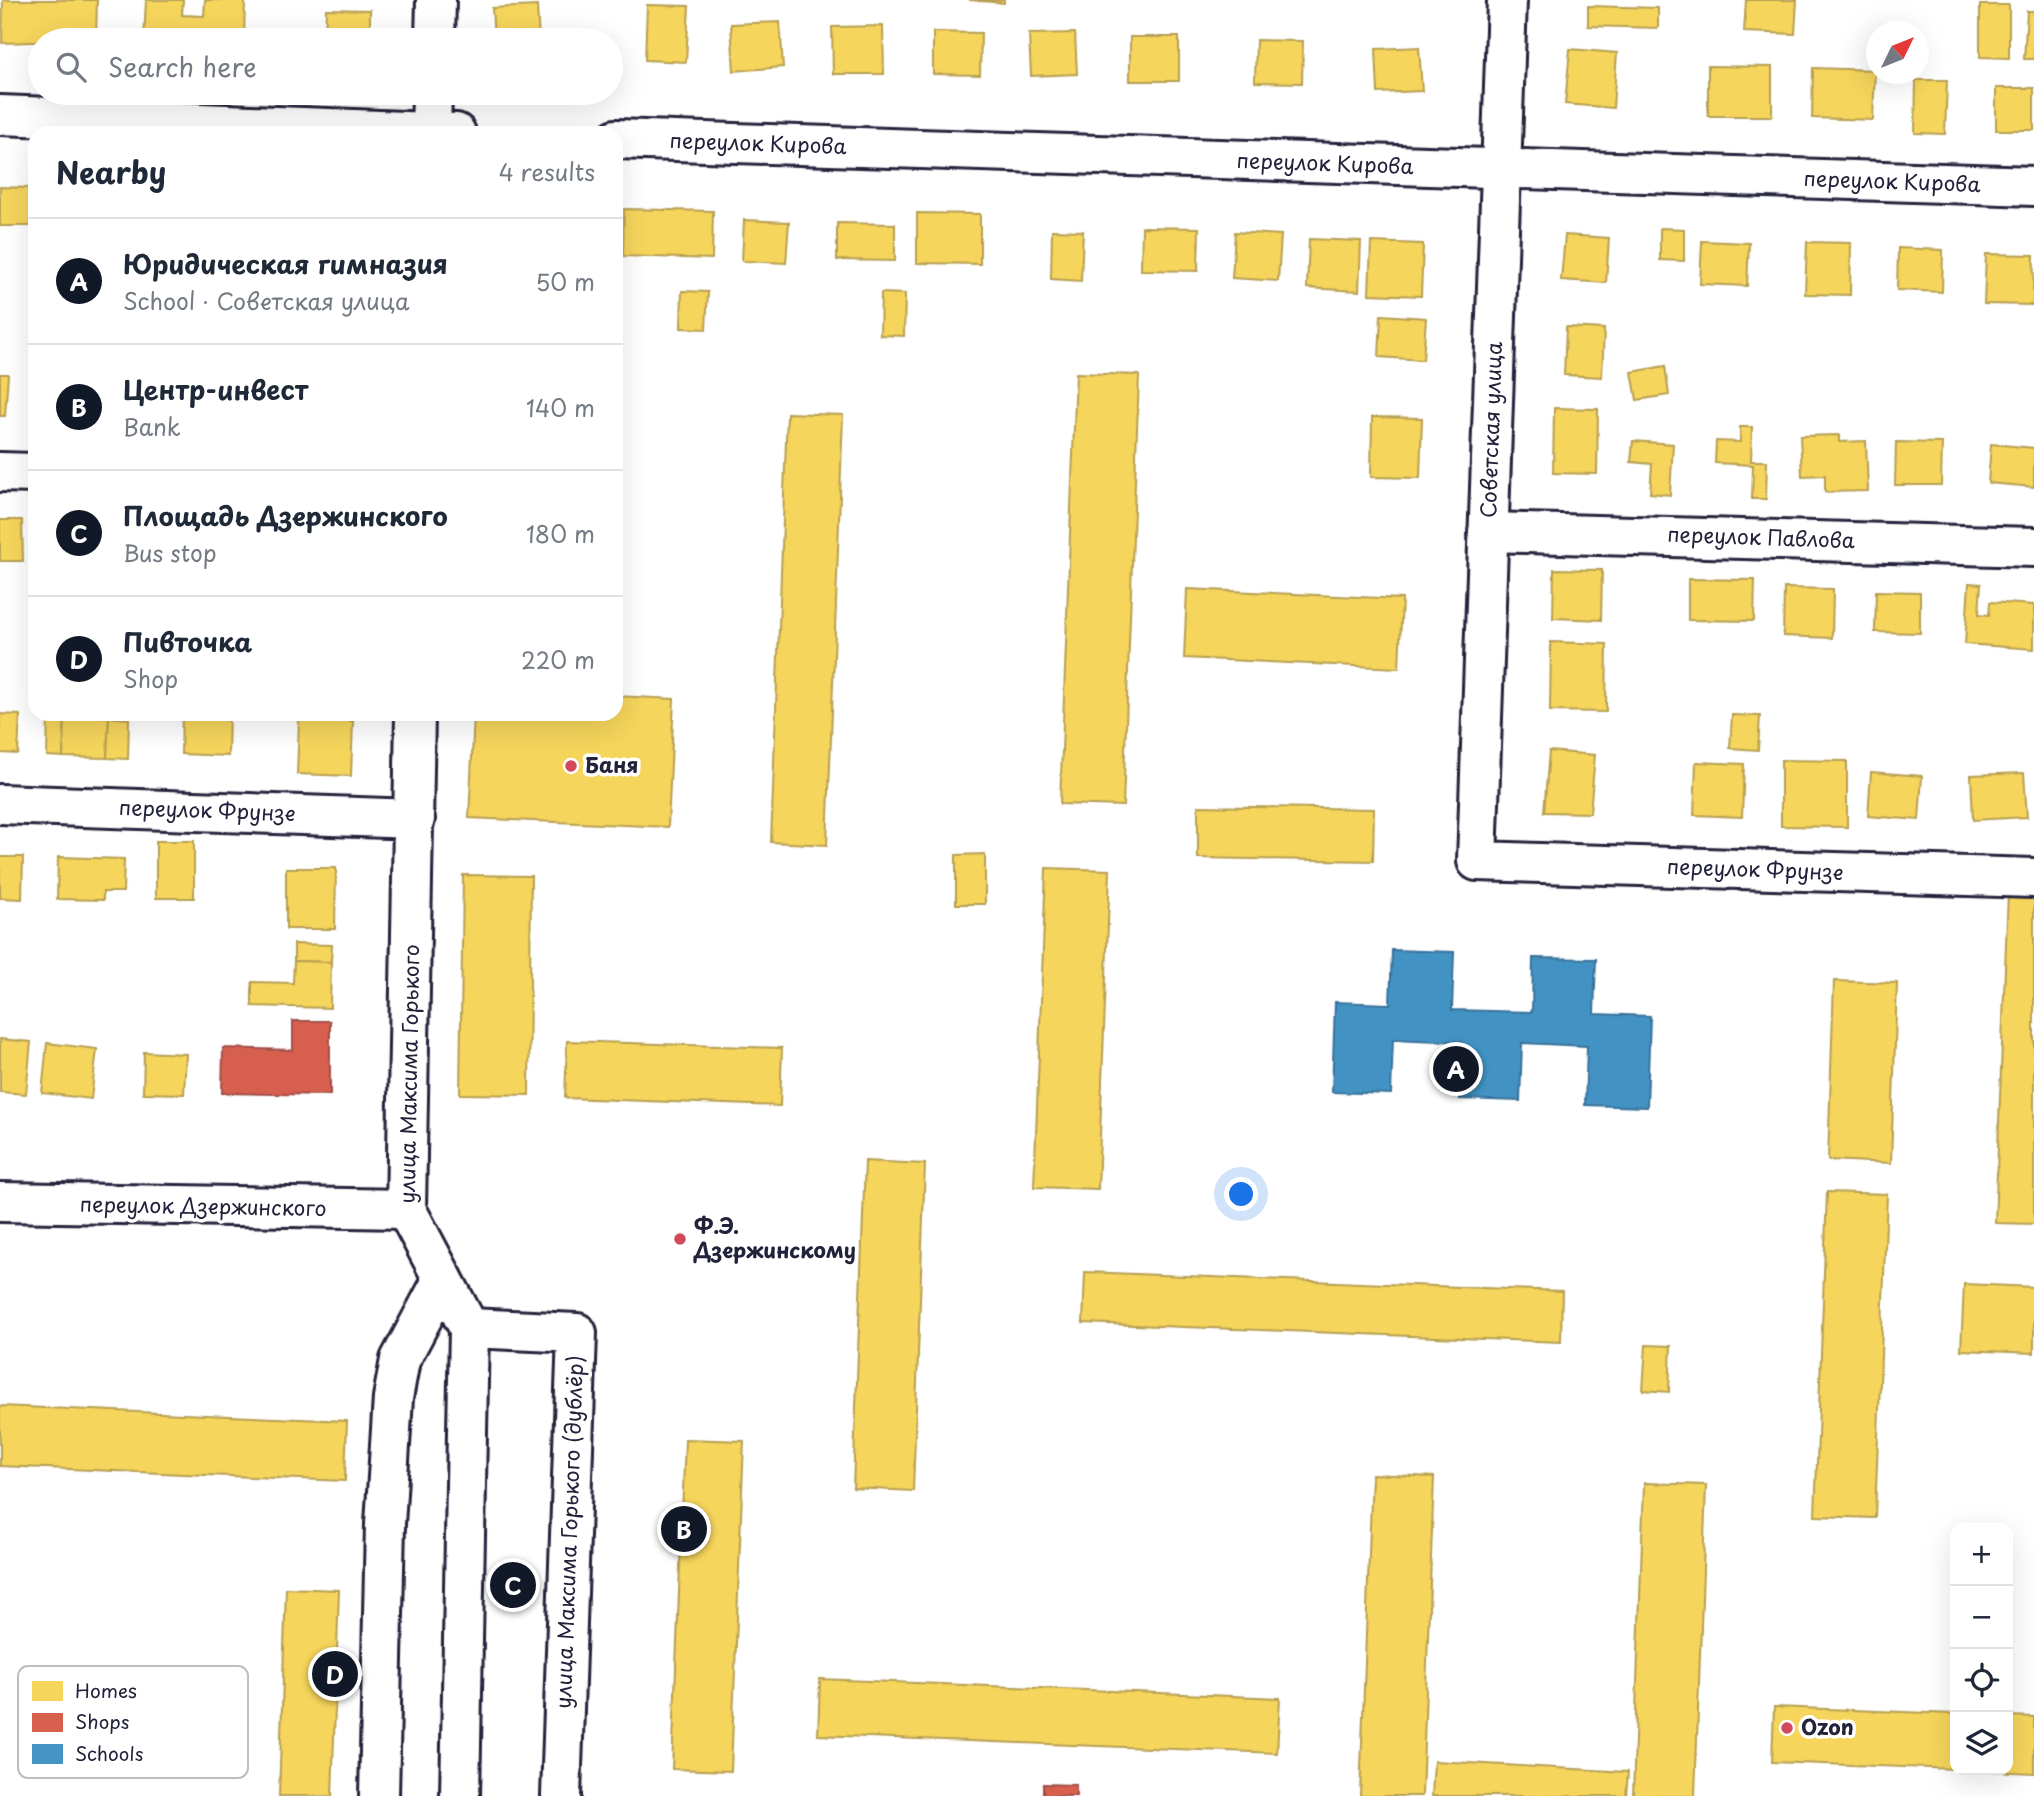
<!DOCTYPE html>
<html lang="en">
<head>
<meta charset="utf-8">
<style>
	:root { --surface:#fff; --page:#f6f6f7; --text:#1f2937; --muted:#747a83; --line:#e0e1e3; --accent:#111827 }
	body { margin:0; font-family:"Playpen Sans",sans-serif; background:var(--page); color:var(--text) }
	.controls { position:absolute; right:21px; bottom:21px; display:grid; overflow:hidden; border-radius:14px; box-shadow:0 7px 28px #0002 }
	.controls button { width:63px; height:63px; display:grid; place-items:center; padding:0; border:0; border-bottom:2px solid var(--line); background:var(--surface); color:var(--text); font:35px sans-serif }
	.compass { position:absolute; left:1866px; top:21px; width:63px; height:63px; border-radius:50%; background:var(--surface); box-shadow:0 7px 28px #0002; rotate:47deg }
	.you { position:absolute; left:1242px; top:1195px; width:24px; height:24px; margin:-18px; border:5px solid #fff; border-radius:50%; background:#1a73e8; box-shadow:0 0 0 10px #1a73e833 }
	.badge { display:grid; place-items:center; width:46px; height:46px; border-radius:50%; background:var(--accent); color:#fff; font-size:23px; font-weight:700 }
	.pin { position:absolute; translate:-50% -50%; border:4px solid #fff; box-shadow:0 2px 7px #0006 }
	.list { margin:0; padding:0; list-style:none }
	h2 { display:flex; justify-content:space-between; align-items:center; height:91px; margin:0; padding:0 28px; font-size:30px }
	h2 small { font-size:23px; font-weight:400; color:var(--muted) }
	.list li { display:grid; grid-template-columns:46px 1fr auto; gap:21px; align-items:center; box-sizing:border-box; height:126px; padding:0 28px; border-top:2px solid var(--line) }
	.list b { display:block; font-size:26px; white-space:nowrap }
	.list p { margin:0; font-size:23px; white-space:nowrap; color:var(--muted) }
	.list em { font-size:23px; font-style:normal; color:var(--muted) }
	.icon { flex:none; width:38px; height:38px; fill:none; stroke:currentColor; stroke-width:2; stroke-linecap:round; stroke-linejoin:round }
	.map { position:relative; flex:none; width:2034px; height:1796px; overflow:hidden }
	.search { position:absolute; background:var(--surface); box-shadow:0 7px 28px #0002; left:28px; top:28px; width:595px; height:77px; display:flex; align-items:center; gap:18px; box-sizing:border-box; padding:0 24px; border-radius:38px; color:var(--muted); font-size:26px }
	.panel { position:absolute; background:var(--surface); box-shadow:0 7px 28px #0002; left:28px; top:126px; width:595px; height:595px; border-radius:21px }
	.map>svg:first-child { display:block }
</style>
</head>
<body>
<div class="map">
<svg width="2034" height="1796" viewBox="0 0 2034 1796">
	<rect width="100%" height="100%" fill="#fff"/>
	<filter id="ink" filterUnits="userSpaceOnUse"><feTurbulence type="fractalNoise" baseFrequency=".0143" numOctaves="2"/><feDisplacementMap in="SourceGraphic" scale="14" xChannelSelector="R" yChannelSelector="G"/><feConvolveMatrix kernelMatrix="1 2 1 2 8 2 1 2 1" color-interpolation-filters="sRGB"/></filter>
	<g filter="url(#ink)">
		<g fill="#f6d55c" stroke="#b69f52" stroke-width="2">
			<path d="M 3,0 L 97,0 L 96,40 L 2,43 Z"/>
			<path d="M 146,0 L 183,0 L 182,15 L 204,16 L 205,0 L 245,0 L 244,40 L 144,40 Z"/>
			<path d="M 969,0 L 1004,0 L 1004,3 Z"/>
			<path d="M 1746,0 L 1797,0 L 1795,34 L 1744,32 Z"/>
			<path d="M 647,5 L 689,6 L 686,62 L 645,60 Z"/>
			<path d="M 1980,5 L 2009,5 L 2009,58 L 1980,57 Z"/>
			<path d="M 537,6 L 539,40 L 494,40 L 492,8 Z"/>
			<path d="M 1588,6 L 1658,8 L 1658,28 L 1588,26 Z"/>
			<path d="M 326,9 L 370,10 L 370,40 L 325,40 Z"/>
			<path d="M 2027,11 L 2034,11 L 2034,59 L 2024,59 Z"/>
			<path d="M 780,22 L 783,67 L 734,71 L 731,24 Z"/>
			<path d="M 883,26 L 884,74 L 833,74 L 832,27 Z"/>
			<path d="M 933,32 L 981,33 L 980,75 L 933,74 Z"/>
			<path d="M 1075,33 L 1077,74 L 1031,76 L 1029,34 Z"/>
			<rect x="1130" y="37" width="49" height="44"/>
			<path d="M 1256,40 L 1303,41 L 1302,83 L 1255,82 Z"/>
			<path d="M 1419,47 L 1422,91 L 1378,93 L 1376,49 Z"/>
			<path d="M 1570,49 L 1617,53 L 1613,108 L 1565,104 Z"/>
			<path d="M 1708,66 L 1772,67 L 1772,116 L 1708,116 Z"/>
			<path d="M 1813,68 L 1875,70 L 1873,120 L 1812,118 Z"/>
			<path d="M 1916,80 L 1947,80 L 1945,134 L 1915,133 Z"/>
			<rect x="1996" y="88" width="38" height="42"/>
			<path d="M 0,187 L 31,188 L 31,226 L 0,226 Z"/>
			<path d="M 624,209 L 713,211 L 712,259 L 623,256 Z"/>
			<path d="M 917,213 L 980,214 L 980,264 L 917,263 Z"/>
			<path d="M 744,220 L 789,222 L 786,263 L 742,261 Z"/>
			<path d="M 837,223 L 895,224 L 895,261 L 837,260 Z"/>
			<path d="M 1142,227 L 1199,228 L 1198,271 L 1141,270 Z"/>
			<path d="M 1660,228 L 1684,229 L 1684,261 L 1660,260 Z"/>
			<path d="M 1052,230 L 1083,231 L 1081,281 L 1051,279 Z"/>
			<path d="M 1235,232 L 1281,235 L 1278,281 L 1232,278 Z"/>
			<path d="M 1565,235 L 1609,238 L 1606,283 L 1561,280 Z"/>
			<path d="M 1309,239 L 1361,241 L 1359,291 L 1307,288 Z"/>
			<path d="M 1702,241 L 1749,243 L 1747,286 L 1700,284 Z"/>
			<path d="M 1371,242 L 1423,244 L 1421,296 L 1369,294 Z"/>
			<path d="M 1807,242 L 1851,243 L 1850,295 L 1805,294 Z"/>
			<path d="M 1898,248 L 1943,250 L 1942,292 L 1897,290 Z"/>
			<path d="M 1986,254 L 2034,255 L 2033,305 L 1984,304 Z"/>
			<path d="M 682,291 L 708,292 L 706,329 L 681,328 Z"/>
			<path d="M 881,293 L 905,294 L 904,336 L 880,335 Z"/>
			<path d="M 1381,315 L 1426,318 L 1423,360 L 1379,357 Z"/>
			<path d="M 1566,327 L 1604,329 L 1602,377 L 1564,375 Z"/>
			<path d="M 1665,366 L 1669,395 L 1637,400 L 1632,372 Z"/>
			<path d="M 1076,373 L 1139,375 L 1123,806 L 1060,804 Z"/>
			<path d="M 0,374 L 8,374 L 5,416 L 0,416 Z"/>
			<path d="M 1554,408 L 1598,409 L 1597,474 L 1553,473 Z"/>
			<path d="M 787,413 L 843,415 L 827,845 L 771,842 Z"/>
			<path d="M 1372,417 L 1422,418 L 1420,478 L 1371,477 Z"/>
			<path d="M 1740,427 L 1752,427 L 1751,461 L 1767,461 L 1766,499 L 1752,499 L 1753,465 L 1715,463 L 1716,441 L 1740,442 Z"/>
			<path d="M 1839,435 L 1839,442 L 1866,441 L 1868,491 L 1825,492 L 1825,475 L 1802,476 L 1800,436 Z"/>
			<path d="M 1633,441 L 1673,444 L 1670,495 L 1650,493 L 1652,464 L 1631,462 Z"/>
			<path d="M 1896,442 L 1942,443 L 1941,485 L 1895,485 Z"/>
			<path d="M 1991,444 L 2034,448 L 2034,487 L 1988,483 Z"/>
			<path d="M 0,520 L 22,520 L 23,561 L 0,561 Z"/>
			<path d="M 1554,569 L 1602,570 L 1601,620 L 1553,618 Z"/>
			<path d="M 1688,579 L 1755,580 L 1754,621 L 1688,620 Z"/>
			<path d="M 1969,583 L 1981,584 L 1979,614 L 1989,615 L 1990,602 L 2034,605 L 2034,649 L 1965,644 Z"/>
			<path d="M 1784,588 L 1833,589 L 1832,638 L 1783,636 Z"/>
			<path d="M 1187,589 L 1402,599 L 1399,668 L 1184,658 Z"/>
			<path d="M 1876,591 L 1920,592 L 1920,633 L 1875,632 Z"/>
			<path d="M 1551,642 L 1607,644 L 1606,712 L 1550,711 Z"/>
			<path d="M 616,696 L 674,699 L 668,827 L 469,818 L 474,714 L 616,714 Z"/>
			<path d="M 0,714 L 20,715 L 18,754 L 0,753 Z"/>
			<path d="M 48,714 L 65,715 L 63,757 L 47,756 Z"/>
			<path d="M 182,714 L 229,714 L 228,756 L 181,754 Z"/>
			<path d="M 65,715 L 109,717 L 107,758 L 63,757 Z"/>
			<path d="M 1732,715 L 1760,716 L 1758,750 L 1730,748 Z"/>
			<path d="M 109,717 L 129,719 L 128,759 L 107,758 Z"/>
			<path d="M 299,719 L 353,721 L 351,776 L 297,774 Z"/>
			<path d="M 1549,751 L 1595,755 L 1590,813 L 1544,812 Z"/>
			<path d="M 1781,760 L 1847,761 L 1847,827 L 1781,826 Z"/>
			<path d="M 1696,762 L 1744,764 L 1742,817 L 1694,815 Z"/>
			<path d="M 1871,772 L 1922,776 L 1919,820 L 1868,816 Z"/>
			<path d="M 2024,773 L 2027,817 L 1973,820 L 1971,775 Z"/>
			<path d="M 1198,806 L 1374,809 L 1373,861 L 1198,858 Z"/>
			<rect x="156" y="841" width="38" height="57"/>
			<path d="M 985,854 L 985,904 L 956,904 L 956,855 Z"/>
			<path d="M 0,857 L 23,857 L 22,899 L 0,898 Z"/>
			<path d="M 58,857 L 124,859 L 123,892 L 103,892 L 103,900 L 57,899 Z"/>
			<path d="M 286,868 L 336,868 L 335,929 L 286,929 Z"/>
			<path d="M 1046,868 L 1110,870 L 1098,1189 L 1034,1187 Z"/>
			<path d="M 463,875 L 531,876 L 529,1095 L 460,1094 Z"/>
			<path d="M 2008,892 L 2034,894 L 2034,1224 L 1995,1223 Z"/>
			<path d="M 294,944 L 332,945 L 331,962 L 294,961 Z"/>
			<path d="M 294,961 L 331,962 L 330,1008 L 252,1006 L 252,982 L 293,983 Z"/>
			<path d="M 1834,981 L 1897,983 L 1891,1163 L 1828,1160 Z"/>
			<path d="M 0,1039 L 31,1042 L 26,1094 L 0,1092 Z"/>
			<path d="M 567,1041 L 782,1048 L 780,1106 L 565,1098 Z"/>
			<path d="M 47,1043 L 97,1049 L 91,1099 L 42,1093 Z"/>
			<path d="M 144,1052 L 186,1054 L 184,1094 L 143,1093 Z"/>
			<path d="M 865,1161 L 925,1164 L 913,1491 L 853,1488 Z"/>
			<path d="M 1827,1192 L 1887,1194 L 1875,1518 L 1815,1516 Z"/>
			<path d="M 1085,1272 L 1562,1291 L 1561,1342 L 1083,1323 Z"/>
			<path d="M 1964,1284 L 2034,1287 L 2034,1353 L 1961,1350 Z"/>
			<path d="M 1646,1345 L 1671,1346 L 1669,1392 L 1643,1390 Z"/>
			<path d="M 0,1406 L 347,1421 L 345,1481 L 0,1466 Z"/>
			<path d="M 685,1439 L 744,1441 L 731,1771 L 672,1769 Z"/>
			<path d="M 1372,1474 L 1434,1477 L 1422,1796 L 1360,1796 Z"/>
			<path d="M 1644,1483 L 1706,1485 L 1695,1796 L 1633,1796 Z"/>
			<path d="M 286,1588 L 339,1590 L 332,1796 L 279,1796 Z"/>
			<path d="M 820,1679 L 1280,1698 L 1277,1753 L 818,1735 Z"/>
			<path d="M 1774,1707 L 1955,1714 L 1955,1769 L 1772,1762 Z"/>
			<path d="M 2008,1716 L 2034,1717 L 2034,1773 L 1963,1770 L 2008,1770 Z"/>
			<path d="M 1434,1761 L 1628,1772 L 1626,1796 L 1432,1796 Z"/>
		</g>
		<g fill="#d6604d" stroke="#a04d48" stroke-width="2">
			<path d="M 293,1021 L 330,1021 L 330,1095 L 222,1093 L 223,1048 L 293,1050 Z"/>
			<path d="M 1043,1784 L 1076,1785 L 1076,1796 L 1043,1796 Z"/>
		</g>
		<path fill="#4393c3" stroke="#39719a" stroke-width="2" d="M 1392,950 L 1454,952 L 1452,1010 L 1532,1012 L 1533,958 L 1596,959 L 1594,1014 L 1650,1016 L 1647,1107 L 1585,1105 L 1587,1046 L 1522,1043 L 1520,1101 L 1460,1099 L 1462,1042 L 1393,1039 L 1391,1094 L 1332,1092 L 1335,1002 L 1390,1004 Z"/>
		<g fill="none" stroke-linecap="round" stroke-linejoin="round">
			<defs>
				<g id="minor">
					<path d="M 1507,0 L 1477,861 L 2034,878"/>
					<path d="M 435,40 L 436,0"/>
					<path d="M 0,115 L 456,133"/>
					<path d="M 431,133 L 432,93"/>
					<path d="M 616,139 L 2034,186"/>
					<path d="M 0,472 L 35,473"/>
					<path d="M 1488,532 L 2034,547"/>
					<path d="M 415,714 L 406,1209 L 469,1328 L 460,1796"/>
					<path d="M 0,804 L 415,819"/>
					<path d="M 0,1202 L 406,1209"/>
					<path d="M 469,1328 L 577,1333 L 561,1796"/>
					<path d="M 379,1796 L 385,1524 L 393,1398 L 400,1360 L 443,1279"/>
				</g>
			</defs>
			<use href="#minor" stroke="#22223b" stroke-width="44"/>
			<use href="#minor" stroke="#fff" stroke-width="38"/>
		</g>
	</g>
	<g fill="#d1495b" stroke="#fff" stroke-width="2.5">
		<circle cx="571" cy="766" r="7"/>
		<circle cx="680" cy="1239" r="7"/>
		<circle cx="1787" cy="1728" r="7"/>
	</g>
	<g text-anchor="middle" stroke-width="7" stroke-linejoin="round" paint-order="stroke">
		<g font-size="21" fill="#22223b" stroke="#fff">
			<text transform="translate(758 144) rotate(2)" y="7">переулок Кирова</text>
			<text transform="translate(1325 164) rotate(2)" y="7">переулок Кирова</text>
			<text transform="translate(1892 182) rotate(2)" y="7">переулок Кирова</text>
			<text transform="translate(1492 430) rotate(-88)" y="7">Советская улица</text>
			<text transform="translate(1761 538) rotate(2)" y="7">переулок Павлова</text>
			<text transform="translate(207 811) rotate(2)" y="7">переулок Фрунзе</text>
			<text transform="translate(1755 870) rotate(2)" y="7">переулок Фрунзе</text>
			<text transform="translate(410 1074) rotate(-89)" y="7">улица Максима Горького</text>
			<text transform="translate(203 1207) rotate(1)" y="7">переулок Дзержинского</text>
			<text transform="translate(570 1532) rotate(-88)" y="7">улица Максима Горького (дублёр)</text>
		</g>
		<g font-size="21" font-weight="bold" fill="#22223b" stroke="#fff" text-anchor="start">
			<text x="585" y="773">Баня</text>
			<text x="694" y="1234">Ф.Э.<tspan x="694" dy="24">Дзержинскому</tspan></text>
			<text x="1801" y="1735">Ozon</text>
		</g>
	</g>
	<rect x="18" y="1666" width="230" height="112" rx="10" fill="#fff" stroke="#bdbdc4" stroke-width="2"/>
	<rect x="32" y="1681" width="31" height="20" fill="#f6d55c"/>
	<rect x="32" y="1713" width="31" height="19" fill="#d6604d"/>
	<rect x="32" y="1744" width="31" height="20" fill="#4393c3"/>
	<g font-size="19" fill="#22223b">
		<text x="75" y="1698">Homes</text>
		<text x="75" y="1729">Shops</text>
		<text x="75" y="1761">Schools</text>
	</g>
</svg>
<div class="controls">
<button>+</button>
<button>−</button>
<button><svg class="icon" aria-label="locate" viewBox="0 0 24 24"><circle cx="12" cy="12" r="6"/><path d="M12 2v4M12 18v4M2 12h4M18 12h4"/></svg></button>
<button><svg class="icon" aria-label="layers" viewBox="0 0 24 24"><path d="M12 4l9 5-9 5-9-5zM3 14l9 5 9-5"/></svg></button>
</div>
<svg class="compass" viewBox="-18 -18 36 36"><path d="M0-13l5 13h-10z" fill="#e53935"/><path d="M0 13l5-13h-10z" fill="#747a83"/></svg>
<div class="you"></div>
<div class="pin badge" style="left:1456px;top:1069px">A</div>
<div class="pin badge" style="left:684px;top:1529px">B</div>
<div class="pin badge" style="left:513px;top:1585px">C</div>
<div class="pin badge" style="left:335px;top:1674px">D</div>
<div class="search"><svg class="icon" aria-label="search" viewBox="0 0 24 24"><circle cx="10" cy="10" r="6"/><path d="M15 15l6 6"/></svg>Search here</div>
<section class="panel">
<h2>Nearby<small>4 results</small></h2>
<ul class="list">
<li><span class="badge">A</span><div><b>Юридическая гимназия</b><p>School · Советская улица</p></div><em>50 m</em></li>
<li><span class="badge">B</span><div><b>Центр-инвест</b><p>Bank</p></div><em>140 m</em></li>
<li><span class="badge">C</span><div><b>Площадь Дзержинского</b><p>Bus stop</p></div><em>180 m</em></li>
<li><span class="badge">D</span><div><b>Пивточка</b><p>Shop</p></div><em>220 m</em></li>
</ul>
</section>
</div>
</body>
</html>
